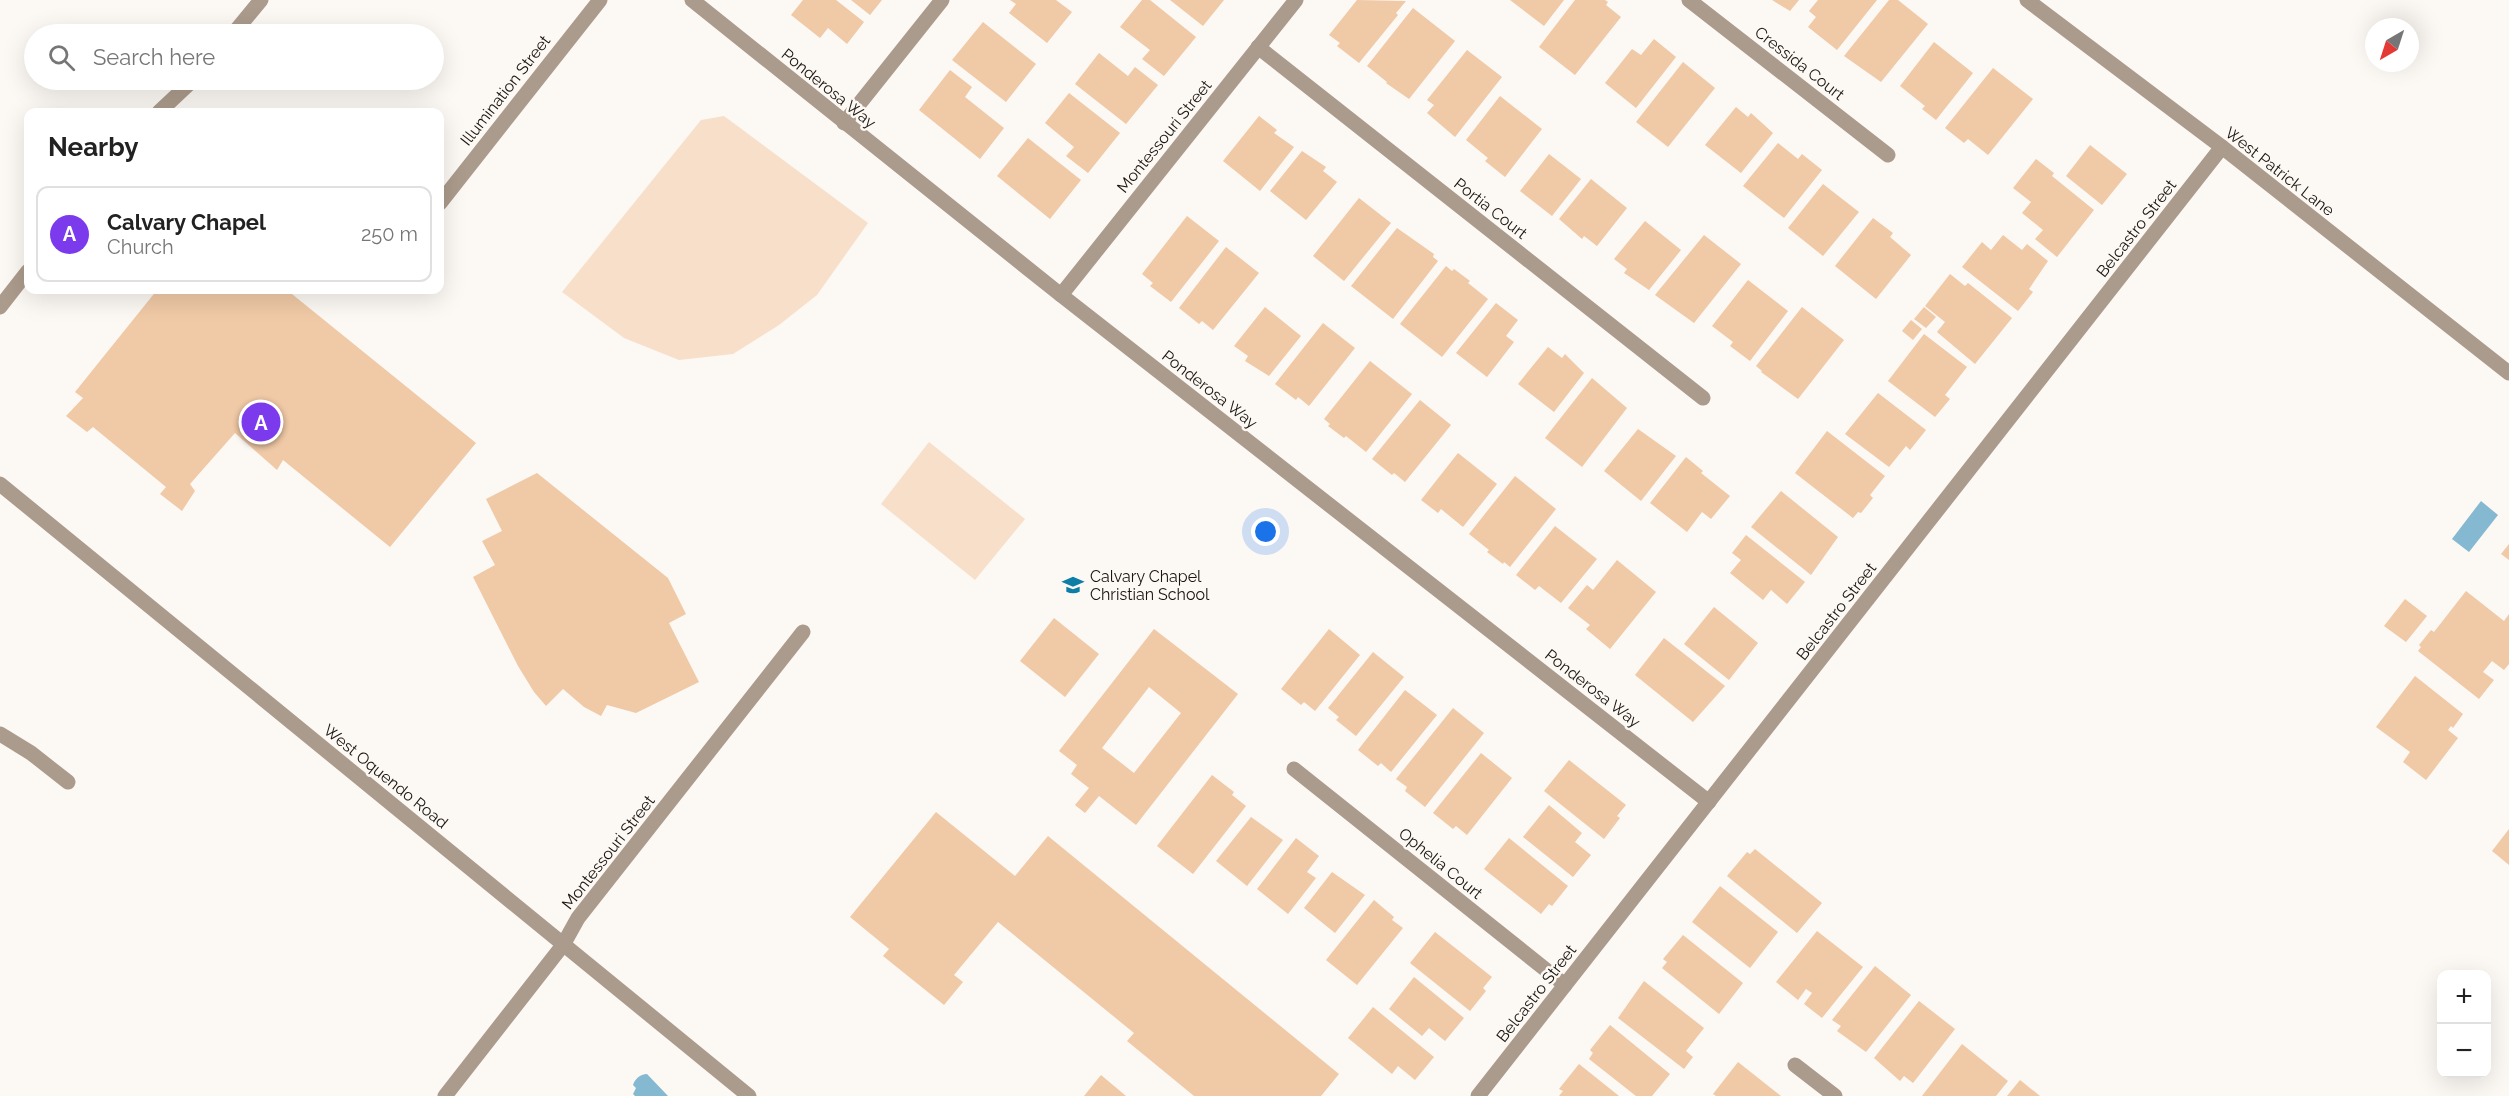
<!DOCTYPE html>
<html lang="en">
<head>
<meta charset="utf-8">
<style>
	:root { --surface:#fff; --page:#f2f2f2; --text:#222; --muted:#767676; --line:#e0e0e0; --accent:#7c3aed }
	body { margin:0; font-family:Raleway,sans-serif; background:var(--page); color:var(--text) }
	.controls { position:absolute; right:18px; bottom:18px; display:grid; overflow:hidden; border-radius:12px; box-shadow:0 6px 24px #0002 }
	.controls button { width:54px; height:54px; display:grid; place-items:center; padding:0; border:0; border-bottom:2px solid var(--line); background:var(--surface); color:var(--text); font:30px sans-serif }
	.compass { position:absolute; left:2365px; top:18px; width:54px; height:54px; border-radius:50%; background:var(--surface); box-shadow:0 6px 24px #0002; rotate:219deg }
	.you { position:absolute; left:1266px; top:532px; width:21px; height:21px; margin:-15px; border:4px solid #fff; border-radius:50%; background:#1a73e8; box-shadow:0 0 0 9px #1a73e833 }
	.badge { display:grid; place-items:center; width:39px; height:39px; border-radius:50%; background:var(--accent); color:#fff; font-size:20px; font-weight:700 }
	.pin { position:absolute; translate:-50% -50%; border:3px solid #fff; box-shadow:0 2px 6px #0006 }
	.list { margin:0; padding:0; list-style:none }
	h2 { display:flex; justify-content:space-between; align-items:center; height:78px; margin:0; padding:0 24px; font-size:26px }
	h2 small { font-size:20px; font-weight:400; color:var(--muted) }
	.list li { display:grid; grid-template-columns:39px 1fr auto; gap:18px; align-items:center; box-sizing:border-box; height:96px; margin:0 12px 12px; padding:0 12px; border:2px solid var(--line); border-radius:12px }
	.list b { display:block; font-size:22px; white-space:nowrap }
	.list p { margin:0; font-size:20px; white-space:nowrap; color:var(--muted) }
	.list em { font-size:20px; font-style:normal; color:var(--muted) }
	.icon { flex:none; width:33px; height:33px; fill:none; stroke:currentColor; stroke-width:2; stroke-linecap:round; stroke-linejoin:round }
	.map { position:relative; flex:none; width:2509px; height:1096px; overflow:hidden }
	.search { position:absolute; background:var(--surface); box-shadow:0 6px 24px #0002; left:24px; top:24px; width:420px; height:66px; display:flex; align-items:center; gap:15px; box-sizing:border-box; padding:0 21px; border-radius:33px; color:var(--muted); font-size:22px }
	.panel { position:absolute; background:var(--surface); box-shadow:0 6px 24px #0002; left:24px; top:108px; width:420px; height:186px; border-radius:12px }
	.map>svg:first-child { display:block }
</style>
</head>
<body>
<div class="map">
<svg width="2509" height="1096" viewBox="0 0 2509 1096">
	<rect width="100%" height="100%" fill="#fcf8f4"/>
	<g fill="#f8dfc9">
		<path d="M 724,116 L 868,223 L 817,295 L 779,325 L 733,354 L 679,360 L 624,338 L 562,292 L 701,120 Z"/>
		<path d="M 929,442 L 1025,519 L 975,580 L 881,504 Z"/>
	</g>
	<g fill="#85b8d1">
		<path d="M 2481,501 L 2498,515 L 2469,552 L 2452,539 Z"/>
		<path d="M 647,1074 L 668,1096 L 635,1096 L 633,1094 L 636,1088 L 633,1085 C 635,1079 640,1074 647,1074 Z"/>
	</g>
	<g fill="#f0c9a6" fill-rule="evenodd">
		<path d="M 803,0 L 836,0 L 864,22 L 847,44 L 828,28 L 820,38 L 791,15 Z"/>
		<path d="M 851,0 L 882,0 L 870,15 Z"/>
		<path d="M 1010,0 L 1056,0 L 1072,12 L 1047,43 L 1009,13 L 1016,4 Z"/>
		<path d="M 1142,0 L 1150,0 L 1196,37 L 1164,76 L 1142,59 L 1150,50 L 1120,27 Z"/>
		<path d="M 1170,0 L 1224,0 L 1203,26 Z"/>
		<path d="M 1357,0 L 1406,1 L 1396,13 L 1398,15 L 1359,63 L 1337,46 L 1340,43 L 1329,35 Z"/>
		<path d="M 1510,0 L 1564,0 L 1544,26 Z"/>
		<path d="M 1575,0 L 1605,0 L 1608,2 L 1606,5 L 1621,17 L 1575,75 L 1539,47 Z"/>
		<path d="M 1772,0 L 1799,0 L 1790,11 Z"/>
		<path d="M 1818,0 L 1877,0 L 1837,50 L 1808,27 L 1816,17 L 1809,11 Z"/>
		<path d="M 1889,0 L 1898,0 L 1928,24 L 1881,82 L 1844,56 Z"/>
		<path d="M 1413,8 L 1455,41 L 1409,99 L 1386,83 L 1387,82 L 1367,66 Z"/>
		<path d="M 983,22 L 1036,64 L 1006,102 L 952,60 Z"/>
		<path d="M 1654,39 L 1676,57 L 1636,108 L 1605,83 L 1632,49 L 1641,55 Z"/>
		<path d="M 1934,42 L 1973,73 L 1936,120 L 1922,109 L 1925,106 L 1900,86 Z"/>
		<path d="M 1467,50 L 1502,77 L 1455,137 L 1427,113 L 1434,105 L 1427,100 Z"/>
		<path d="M 1099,53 L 1128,76 L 1135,67 L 1158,85 L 1126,124 L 1075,84 Z"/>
		<path d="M 1683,62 L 1715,88 L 1668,147 L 1636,122 Z"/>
		<path d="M 1993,68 L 2033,99 L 1988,155 L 1968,139 L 1964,143 L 1945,128 Z"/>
		<path d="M 950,70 L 972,87 L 965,97 L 1004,128 L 980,159 L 919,110 Z"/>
		<path d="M 1069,93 L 1120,133 L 1088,173 L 1066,156 L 1074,147 L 1045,123 Z"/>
		<path d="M 1500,96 L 1542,129 L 1505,177 L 1485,161 L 1488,158 L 1466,140 Z"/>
		<path d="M 1736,107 L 1748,117 L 1751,113 L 1773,133 L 1741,173 L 1705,145 Z"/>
		<path d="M 1259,116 L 1277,130 L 1274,133 L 1294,147 L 1260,191 L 1223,161 Z"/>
		<path d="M 1028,138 L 1081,180 L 1050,219 L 997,176 Z"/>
		<path d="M 1778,143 L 1798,159 L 1802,154 L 1822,170 L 1784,218 L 1743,186 Z"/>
		<path d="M 2090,145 L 2127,174 L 2102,205 L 2066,176 Z"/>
		<path d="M 1302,151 L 1326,167 L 1323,171 L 1337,182 L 1306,220 L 1270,191 Z"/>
		<path d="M 1549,154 L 1581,179 L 1552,216 L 1520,191 Z"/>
		<path d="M 2036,159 L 2054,173 L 2052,176 L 2094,210 L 2057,257 L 2035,239 L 2043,230 L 2022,213 L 2031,202 L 2013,188 Z"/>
		<path d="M 1591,179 L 1627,208 L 1597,246 L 1584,236 L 1582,239 L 1559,219 Z"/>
		<path d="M 1823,184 L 1859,212 L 1823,256 L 1788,228 Z"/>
		<path d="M 1359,198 L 1391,223 L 1344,281 L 1313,256 Z"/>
		<path d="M 1187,216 L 1219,241 L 1171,302 L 1150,286 L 1153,283 L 1142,274 Z"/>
		<path d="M 1873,218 L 1893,233 L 1890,237 L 1911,255 L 1876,299 L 1835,266 Z"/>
		<path d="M 1645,221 L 1681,250 L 1649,290 L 1624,273 L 1627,269 L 1614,259 Z"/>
		<path d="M 1397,228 L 1434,254 L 1433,257 L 1438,261 L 1393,319 L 1351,286 Z"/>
		<path d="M 1704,235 L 1741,264 L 1694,323 L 1655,295 Z"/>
		<path d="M 2003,235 L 2022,250 L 2027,244 L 2048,261 L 2029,289 L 2033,292 L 2018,311 L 1962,267 L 1982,242 L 1991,250 Z"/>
		<path d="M 1226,247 L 1259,273 L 1213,330 L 1202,321 L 1199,324 L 1179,308 Z"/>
		<path d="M 1446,266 L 1452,271 L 1454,269 L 1470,281 L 1468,283 L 1488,299 L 1442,357 L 1400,324 Z"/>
		<path d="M 1950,274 L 1965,286 L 1968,283 L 2012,318 L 1975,364 L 1937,332 L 1945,322 L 1925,306 Z"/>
		<path d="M 1748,280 L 1788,311 L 1750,361 L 1730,346 L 1733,342 L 1712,326 Z"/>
		<path d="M 157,290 L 287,290 L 476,443 L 390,547 L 283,460 L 277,470 L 235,433 L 190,484 L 195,491 L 182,511 L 160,494 L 166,487 L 93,427 L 87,432 L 66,416 L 83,398 L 75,392 Z"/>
		<path d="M 1496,303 L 1518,320 L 1506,336 L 1514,342 L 1487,377 L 1456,353 Z"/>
		<path d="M 1265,307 L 1301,336 L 1269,376 L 1245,361 L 1248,356 L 1234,346 Z"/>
		<path d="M 1802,307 L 1844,340 L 1798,399 L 1761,372 L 1762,371 L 1756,366 Z"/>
		<path d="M 1924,307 L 1936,317 L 1926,328 L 1914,319 Z"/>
		<path d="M 1911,320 L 1922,329 L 1913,340 L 1902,331 Z"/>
		<path d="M 1323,323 L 1355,348 L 1309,406 L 1298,397 L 1296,400 L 1275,384 Z"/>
		<path d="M 1924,334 L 1967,367 L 1945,395 L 1950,399 L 1935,417 L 1888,381 Z"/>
		<path d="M 1548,347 L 1562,358 L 1565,354 L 1584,373 L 1554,412 L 1518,384 Z"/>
		<path d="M 1370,361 L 1412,394 L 1366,452 L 1346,436 L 1344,438 L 1328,426 L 1330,424 L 1324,419 Z"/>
		<path d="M 1592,378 L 1627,408 L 1582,467 L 1545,438 Z"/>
		<path d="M 1878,393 L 1926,430 L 1910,450 L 1906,446 L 1889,467 L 1845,434 Z"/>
		<path d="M 1420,400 L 1451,425 L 1405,482 L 1394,473 L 1392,475 L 1372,459 Z"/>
		<path d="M 1638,429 L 1676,456 L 1641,501 L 1604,471 Z"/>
		<path d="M 1827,431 L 1885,476 L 1870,495 L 1873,498 L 1861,513 L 1858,512 L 1853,518 L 1795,473 Z"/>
		<path d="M 1458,453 L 1497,484 L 1463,527 L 1441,509 L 1438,513 L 1421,500 Z"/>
		<path d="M 1686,457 L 1703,471 L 1701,473 L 1730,496 L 1711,519 L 1702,512 L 1687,532 L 1650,503 Z"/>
		<path d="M 537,473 L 668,578 L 686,614 L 669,623 L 699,682 L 636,713 L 607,705 L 601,716 L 584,707 L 563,689 L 546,706 L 534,692 L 518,666 L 473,577 L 495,565 L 482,541 L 502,531 L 486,499 Z"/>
		<path d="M 1515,476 L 1556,509 L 1510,567 L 1504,562 L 1503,564 L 1487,552 L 1489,550 L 1469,534 Z"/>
		<path d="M 1781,491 L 1838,537 L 1811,575 L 1751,527 Z"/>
		<path d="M 1555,526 L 1597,559 L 1561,603 L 1539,586 L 1535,590 L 1516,575 Z"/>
		<path d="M 1746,535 L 1805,582 L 1787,604 L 1771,590 L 1763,600 L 1730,573 L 1741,560 L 1732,553 Z"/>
		<path d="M 2509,544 L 2509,560 L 2501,554 Z"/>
		<path d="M 1617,560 L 1656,592 L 1610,649 L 1586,629 L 1590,625 L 1568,608 L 1587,585 L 1593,590 Z"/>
		<path d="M 2466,591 L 2504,621 L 2509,614 L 2509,664 L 2504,670 L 2492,661 L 2483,672 L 2494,680 L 2479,699 L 2418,651 L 2421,647 L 2419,645 L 2431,630 L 2434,632 Z"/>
		<path d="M 2405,599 L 2427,616 L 2406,642 L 2384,626 Z"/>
		<path d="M 1714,607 L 1758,643 L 1729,680 L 1684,644 Z"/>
		<path d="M 1054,618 L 1099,654 L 1065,697 L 1020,661 Z"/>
		<path d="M 1154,629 L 1238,694 L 1136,825 L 1099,796 L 1085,813 L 1075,805 L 1089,788 L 1071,774 L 1077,765 L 1059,751 ZM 1149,687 L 1181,713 L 1134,773 L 1102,748 Z"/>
		<path d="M 1329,629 L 1360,655 L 1315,711 L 1304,702 L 1301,705 L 1281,689 Z"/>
		<path d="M 1664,638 L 1725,686 L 1693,722 L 1635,675 Z"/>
		<path d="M 1373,652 L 1404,677 L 1356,736 L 1336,720 L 1339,717 L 1328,708 Z"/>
		<path d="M 2415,676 L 2463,714 L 2453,728 L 2451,726 L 2448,730 L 2458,738 L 2426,780 L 2403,762 L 2410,752 L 2376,727 Z"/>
		<path d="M 1405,690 L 1437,715 L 1391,772 L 1381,763 L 1378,766 L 1358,750 Z"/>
		<path d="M 1453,708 L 1484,733 L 1425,807 L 1405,791 L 1407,787 L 1396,779 Z"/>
		<path d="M 1481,753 L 1512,778 L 1467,835 L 1456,826 L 1453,829 L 1433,813 Z"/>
		<path d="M 1569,760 L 1626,805 L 1617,816 L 1620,818 L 1604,839 L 1544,791 Z"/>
		<path d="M 1212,775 L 1234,792 L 1232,795 L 1246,806 L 1193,874 L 1157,846 Z"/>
		<path d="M 1549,805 L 1582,833 L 1575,842 L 1591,855 L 1573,877 L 1523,837 Z"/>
		<path d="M 936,812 L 1015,876 L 1048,836 L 1339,1074 L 1321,1096 L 1194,1096 L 1127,1041 L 1134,1033 L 998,922 L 954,975 L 963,982 L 944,1005 L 883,956 L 889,949 L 850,917 Z"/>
		<path d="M 1251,817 L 1283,840 L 1247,886 L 1216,861 Z"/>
		<path d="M 2509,829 L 2509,865 L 2492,851 Z"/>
		<path d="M 1296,838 L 1319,856 L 1307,872 L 1316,878 L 1288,914 L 1257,889 Z"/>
		<path d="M 1509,838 L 1568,886 L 1552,906 L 1549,904 L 1541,914 L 1484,869 Z"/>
		<path d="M 1755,849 L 1822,903 L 1797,933 L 1727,876 L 1747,852 L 1750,854 Z"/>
		<path d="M 1332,872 L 1365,895 L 1335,933 L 1304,908 Z"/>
		<path d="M 1720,886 L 1778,932 L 1750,968 L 1692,922 Z"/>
		<path d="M 1374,900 L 1394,917 L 1392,920 L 1403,928 L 1357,985 L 1326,960 Z"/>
		<path d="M 1817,931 L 1863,967 L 1822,1018 L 1804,1004 L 1812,993 L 1806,989 L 1798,1000 L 1776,982 Z"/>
		<path d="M 1435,932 L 1492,977 L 1483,988 L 1486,991 L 1470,1011 L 1410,963 Z"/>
		<path d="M 1683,935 L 1743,983 L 1719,1014 L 1662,968 L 1667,962 L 1663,959 Z"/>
		<path d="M 1875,966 L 1911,995 L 1866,1052 L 1837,1031 L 1841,1026 L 1832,1020 Z"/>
		<path d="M 1414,977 L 1464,1018 L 1445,1041 L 1429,1028 L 1422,1036 L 1389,1009 Z"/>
		<path d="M 1644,981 L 1704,1028 L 1686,1051 L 1693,1057 L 1684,1069 L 1618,1018 Z"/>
		<path d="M 1919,1001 L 1955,1029 L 1913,1083 L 1904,1076 L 1900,1081 L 1874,1058 Z"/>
		<path d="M 1373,1007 L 1434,1057 L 1415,1080 L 1398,1066 L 1392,1074 L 1348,1038 Z"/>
		<path d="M 1610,1025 L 1670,1074 L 1652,1096 L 1636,1096 L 1589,1059 L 1593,1053 L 1590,1050 Z"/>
		<path d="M 1962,1044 L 2008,1081 L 1996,1096 L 1922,1096 Z"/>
		<path d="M 1738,1062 L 1781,1096 L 1716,1096 L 1713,1094 Z"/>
		<path d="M 1579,1064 L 1619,1096 L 1559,1096 L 1563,1091 L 1559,1089 Z"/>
		<path d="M 1101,1075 L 1126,1096 L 1084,1096 Z"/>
		<path d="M 2020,1080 L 2040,1096 L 2007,1096 Z"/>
	</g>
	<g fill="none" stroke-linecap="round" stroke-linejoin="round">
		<g stroke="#ab9b8c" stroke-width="15">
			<path d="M 692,0 L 1061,295 L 1709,802"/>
			<path d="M 1689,0 L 1888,155"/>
			<path d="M 233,34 L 261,0"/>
			<path d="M 1258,47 L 1703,398"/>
			<path d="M 159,112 L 193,80"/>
			<path d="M 844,123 L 942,0"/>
			<path d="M 440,203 L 600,0"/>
			<path d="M 1061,295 L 1296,0"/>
			<path d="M 0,307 L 28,271"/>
			<path d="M 0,734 L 31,753 L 68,782"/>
			<path d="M 1294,769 L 1565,985"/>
			<path d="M 1795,1065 L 1835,1096"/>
			<path d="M 445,1096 L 563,945 L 578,918 L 803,632"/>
			<path d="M 1478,1096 L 2222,147"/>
		</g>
		<g stroke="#ab9b8c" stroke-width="15">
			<path d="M 2027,0 L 2222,147 L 2509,373"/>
			<path d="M 0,484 L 749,1096"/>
		</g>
	</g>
	<defs>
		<symbol id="school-bare" viewBox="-9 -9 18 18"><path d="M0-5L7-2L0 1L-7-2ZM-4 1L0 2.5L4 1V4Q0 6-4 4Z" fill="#0d7ea6" stroke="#fcf8f4" stroke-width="2.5" paint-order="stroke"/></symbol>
	</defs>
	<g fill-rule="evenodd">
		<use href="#school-bare" x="1058" y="570" width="30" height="30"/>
	</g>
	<g text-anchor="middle" stroke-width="5" stroke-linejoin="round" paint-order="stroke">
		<g font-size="16" fill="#1b140e" stroke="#fcf8f4">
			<text transform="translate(1800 63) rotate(38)" y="6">Cressida Court</text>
			<text transform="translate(829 88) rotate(39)" y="6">Ponderosa Way</text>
			<text transform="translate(505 90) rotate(-52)" y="6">Illumination Street</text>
			<text transform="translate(1164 136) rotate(-51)" y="6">Montessouri Street</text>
			<text transform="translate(2280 171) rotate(38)" y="6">West Patrick Lane</text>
			<text transform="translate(1491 208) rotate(38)" y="6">Portia Court</text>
			<text transform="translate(2136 228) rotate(-52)" y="6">Belcastro Street</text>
			<text transform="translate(1210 389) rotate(38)" y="6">Ponderosa Way</text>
			<text transform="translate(1836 611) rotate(-52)" y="6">Belcastro Street</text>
			<text transform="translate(1593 688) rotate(38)" y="6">Ponderosa Way</text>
			<text transform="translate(386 776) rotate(39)" y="6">West Oquendo Road</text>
			<text transform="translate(608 852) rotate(-52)" y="6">Montessouri Street</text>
			<text transform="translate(1441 863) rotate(39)" y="6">Ophelia Court</text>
			<text transform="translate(1536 993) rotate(-52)" y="6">Belcastro Street</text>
		</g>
		<g font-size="16" fill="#1b140e" stroke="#fcf8f4" text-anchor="start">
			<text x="1090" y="582">Calvary Chapel<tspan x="1090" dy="18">Christian School</tspan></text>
		</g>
	</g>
</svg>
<div class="controls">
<button>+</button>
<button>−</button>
</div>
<svg class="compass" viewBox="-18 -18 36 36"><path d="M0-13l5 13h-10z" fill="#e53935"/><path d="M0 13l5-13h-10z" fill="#767676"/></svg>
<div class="you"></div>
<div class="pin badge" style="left:261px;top:422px">A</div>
<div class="search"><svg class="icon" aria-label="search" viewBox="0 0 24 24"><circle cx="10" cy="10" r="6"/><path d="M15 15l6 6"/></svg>Search here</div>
<section class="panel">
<h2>Nearby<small></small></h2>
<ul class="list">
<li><span class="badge">A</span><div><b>Calvary Chapel</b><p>Church</p></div><em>250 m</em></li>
</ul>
</section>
</div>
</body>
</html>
